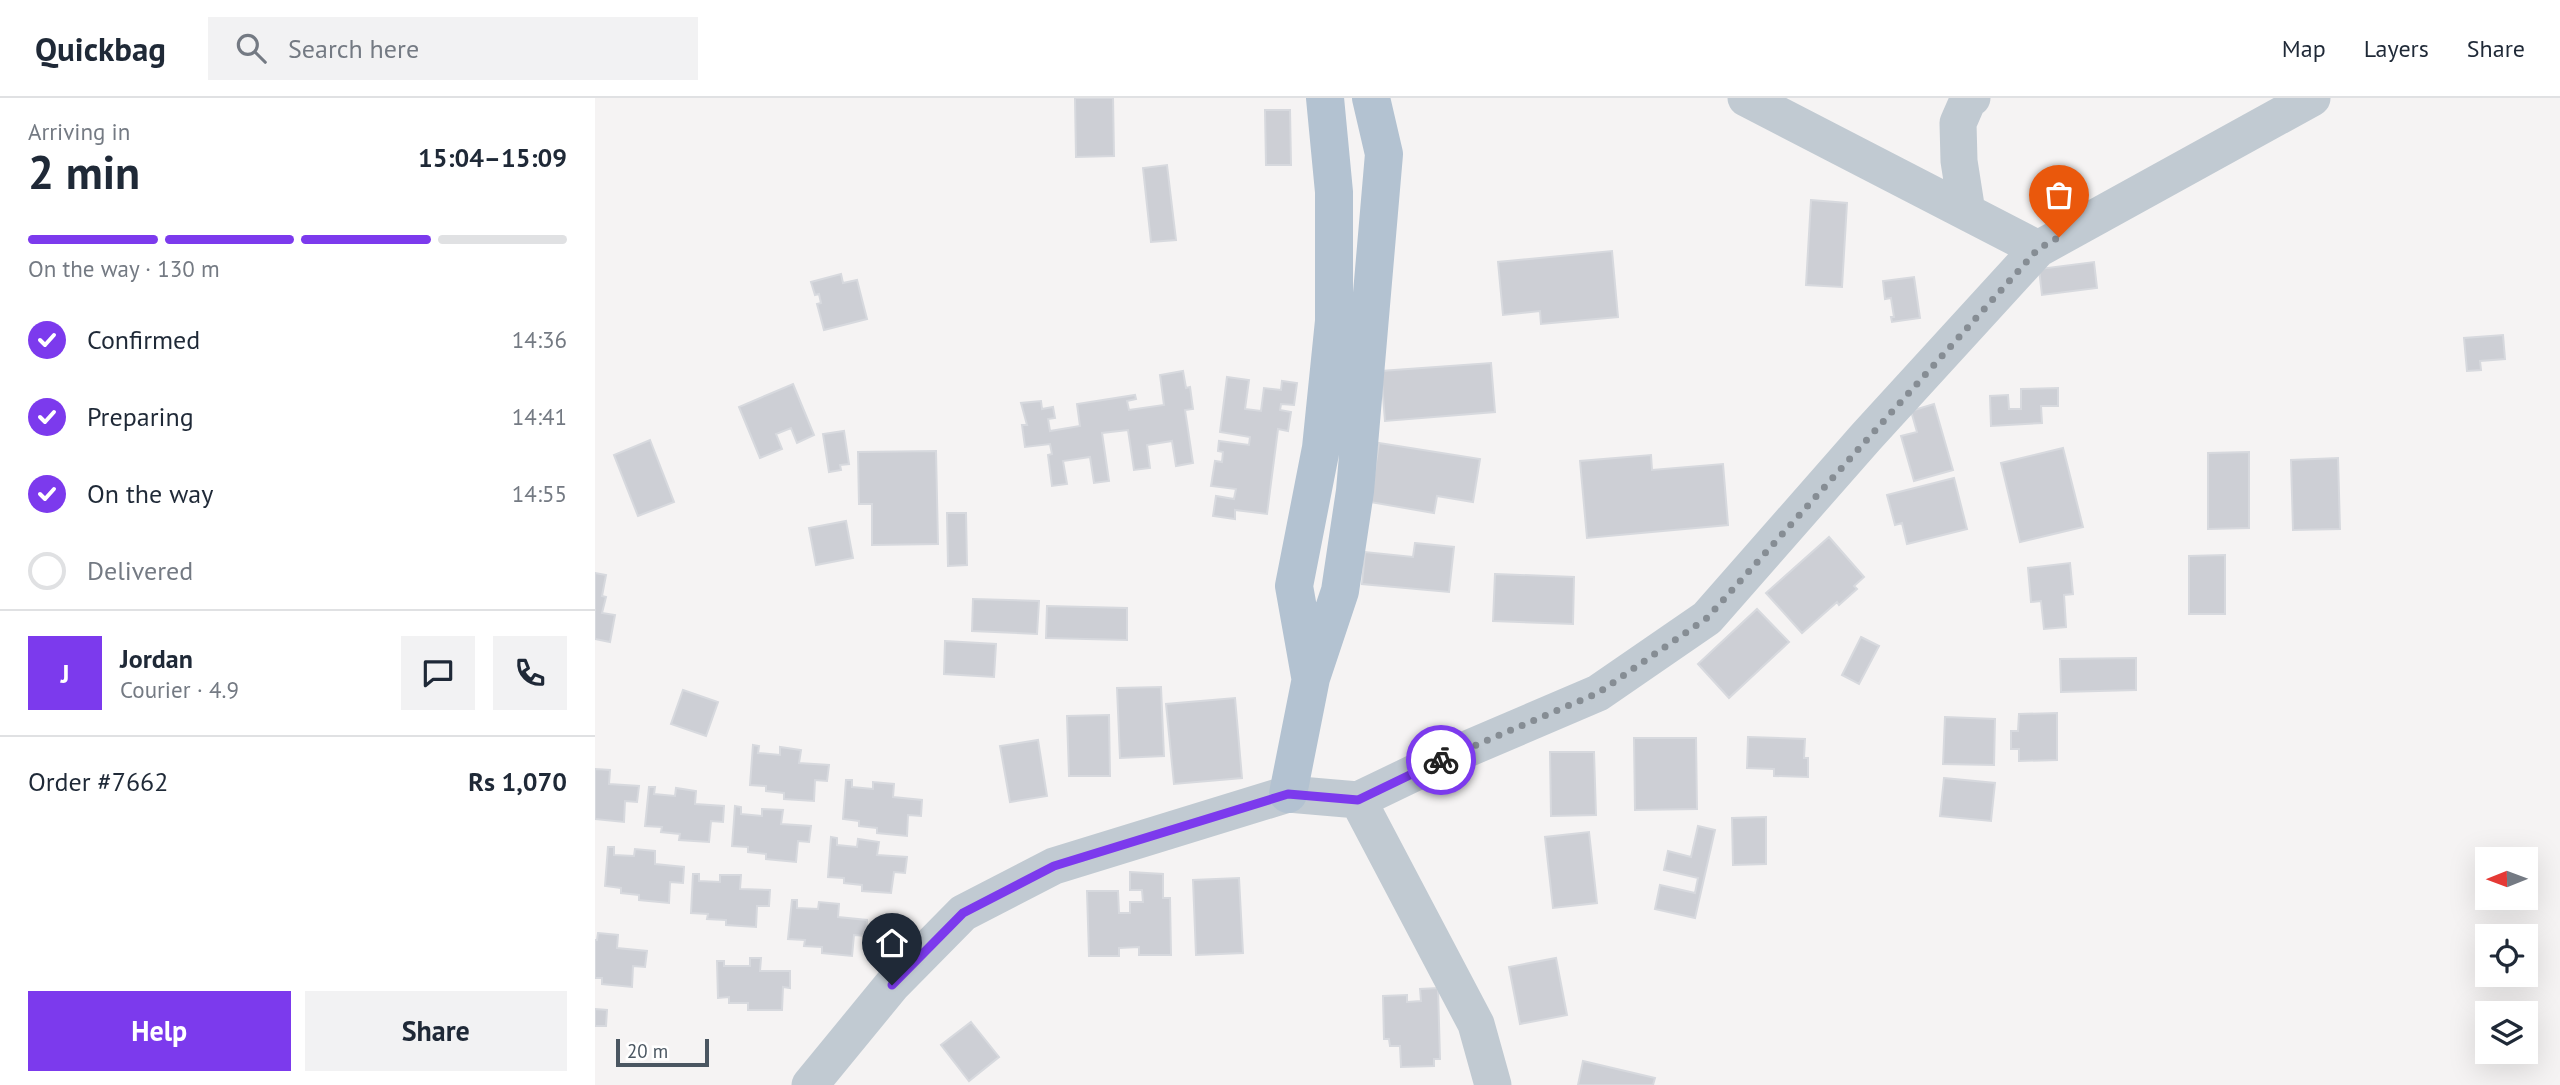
<!DOCTYPE html>
<meta charset="utf-8">
<style>
body{margin:0;font-family:"PT Sans",sans-serif;background:#f2f2f3;color:#1f2937;height:100vh;display:flex;flex-direction:column;font-size:26px;white-space:nowrap}
*{box-sizing:border-box;margin:0}
p{font-size:23px;color:#747a83}
.icon{flex:none;width:38px;height:38px;fill:none;stroke:currentColor;stroke-width:2;stroke-linecap:round;stroke-linejoin:round}
.map{position:relative;flex:1;overflow:hidden}
.details{display:flex;flex-direction:column;background:#fff;width:595px}
.details>*{flex:none}
.needle{width:46px;rotate:269deg}
.controls{position:absolute;left:1880px;top:749px;display:grid;gap:14px}
.controls a{display:grid;place-items:center;width:63px;height:63px;border-radius:0px;background:#fff;box-shadow:0 7px 28px #0002;font-size:35px}
.scale{position:absolute;left:21px;bottom:18px;width:93px;box-sizing:border-box;padding-left:7px;border:4px solid #4a5661;border-top:0;font-size:19px;line-height:24px;white-space:nowrap;color:#4a5661;-webkit-text-stroke:5px #fff;paint-order:stroke}
.pin{position:absolute;display:grid;place-items:center;width:60px;height:60px;color:#fff;margin:-72px -30px;border-radius:50% 50% 50% 0;rotate:-45deg;box-shadow:0 0 7px #0007}
.pin .icon{rotate:45deg}
.courier{position:absolute;display:grid;place-items:center;width:70px;height:70px;margin:-35px;border:5px solid #7c3aed;border-radius:50%;background:#fff;color:#222;box-shadow:0 2px 9px #0007}
.overview em{font-style:normal;font-weight:800}
.overview div{display:flex;flex-direction:column-reverse}
.overview{display:flex;align-items:center;justify-content:space-between;height:119px;padding:0 28px}
h1{font-size:46px;font-weight:800;line-height:52px}
.bar{display:grid;grid-template-columns:repeat(4,1fr);gap:10px 7px;align-content:center;height:84px;padding:0 28px}
.bar i{height:9px;border-radius:5px;background:#e0e1e3}
.bar .on{background:#7c3aed}
.bar p{grid-column:span 4}
.line{display:flex;align-items:center;gap:18px;padding:0 28px;border-top:2px solid #e0e1e3}
.line div{flex:1}
.round{display:grid;place-items:center;flex:none;width:74px;height:74px;border-radius:0px;background:#f2f2f3}
ol{padding:0 28px;list-style:none}
li{display:flex;align-items:center;gap:21px;height:77px}
li p{margin-inline-start:auto}
li .icon{padding:7px;border-radius:50%;background:#7c3aed;color:#fff;stroke-width:4}
li:last-child{color:#747a83}
li i{width:38px;height:38px;border:4px solid #e0e1e3;border-radius:50%}
.cta{display:flex;gap:14px;margin-top:auto;padding:14px 28px}
.cta a{flex:1;height:80px;border-radius:0px;background:#7c3aed;color:#fff;font-size:28px;font-weight:800;line-height:80px;text-align:center}
.cta a+a{background:#f2f2f3;color:#1f2937}
header{display:flex;align-items:center;gap:42px;box-sizing:border-box;height:98px;padding:0 35px;background:#fff;border-bottom:2px solid #e0e1e3}
header strong{font-size:33px}
nav{display:flex;gap:38px;margin-inline-start:auto;font-size:24px}
.search{width:490px;height:63px;background:#f2f2f3;display:flex;align-items:center;gap:18px;box-sizing:border-box;padding:0 24px;border-radius:0px;color:#747a83;font-size:26px}
main{display:flex;flex:1;min-height:0}
.map>svg:first-child{display:block}
</style>
<header>
<strong>Quickbag</strong>
<div class="search"><svg class="icon" aria-label="search" viewBox="0 0 24 24"><circle cx="10" cy="10" r="6"/><path d="M15 15l6 6"/></svg>Search here</div>
<nav><a>Map</a><a>Layers</a><a>Share</a></nav>
</header>
<main>
<section class="details">
<div class="overview"><div><h1>2 min</h1><p>Arriving in</p></div><em>15:04–15:09</em></div>
<div class="bar"><i class="on"></i><i class="on"></i><i class="on"></i><i></i><p>On the way · 130 m</p></div>
<ol>
<li><svg class="icon" aria-label="check" viewBox="0 0 24 24"><path d="M5 12l5 5 9-10"/></svg>Confirmed<p>14:36</p></li>
<li><svg class="icon" aria-label="check" viewBox="0 0 24 24"><path d="M5 12l5 5 9-10"/></svg>Preparing<p>14:41</p></li>
<li><svg class="icon" aria-label="check" viewBox="0 0 24 24"><path d="M5 12l5 5 9-10"/></svg>On the way<p>14:55</p></li>
<li><i></i>Delivered</li>
</ol>
<div class="line" style="height:126px"><b class="round" style="background:#7c3aed;color:#fff">J</b><div><b>Jordan</b><p>Courier · 4.9</p></div><a class="round"><svg class="icon" aria-label="chat" viewBox="0 0 24 24"><path d="M4 5h16v11H9l-5 4z"/></svg></a><a class="round"><svg class="icon" aria-label="phone" viewBox="0 0 24 24"><path d="M5 4h4l2 5-3 2q2 4 5 5l2-3 5 2v4C11 20 4 13 5 4z"/></svg></a></div>
<div class="line" style="height:91px"><div>Order #7662</div><b>Rs 1,070</b></div>
<div class="cta"><a>Help</a><a>Share</a></div>
</section>
<div class="map">
<svg width="1965" height="987" viewBox="0 0 1965 987">
<rect width="100%" height="100%" fill="#f5f3f3"/>
<!-- building -->
<path fill="#cdcfd5" stroke="#d7d9de" stroke-width="2" d="M480,0H518L519,58L481,59Z
M670,12H695L696,67H671Z
M572,67L581,142L556,144L548,70Z
M1216,102L1252,105L1247,189L1211,187Z
M1017,153L1023,219L946,226L945,213L908,217L903,164Z
M1499,164L1502,190L1447,197L1444,171Z
M246,176L248,185L262,182L272,221L229,232L222,206L226,205L224,196L220,197L216,184Z
M1319,179L1325,220L1297,224L1296,219H1299L1296,200L1290,201L1288,183Z
M1908,237L1910,261L1885,263L1886,272L1872,273L1869,240Z
M896,265L900,314L790,323L786,273Z
M588,273L591,290L595,289L598,311L590,312L598,365L581,368L577,343L552,347L555,370L539,372L533,332L507,335L514,383L499,385L495,359L468,363L472,386L457,388L453,357L457,356L455,346L430,349L427,327H432L426,305L446,303L447,311L458,309L460,320L453,321L455,333L485,328L482,306L540,297L541,301L532,303L534,312L569,307L565,277Z
M632,279L654,282L650,311L666,313L669,290L686,292L687,283L702,285L699,307L686,306L685,312L696,314L693,333L683,331L672,416L640,412V421L618,418L621,398L639,401L641,391L616,388L620,363L627,364L628,354L623,353L624,343L654,347L655,339L625,334Z
M198,286L219,337L202,345L196,330L181,336L187,351L165,360L144,309Z
M1463,290V308H1446L1447,325L1396,328L1395,298L1413,297L1414,311H1426V291Z
M1339,306L1358,372L1319,383L1306,338L1322,334L1316,313Z
M249,333L254,366L245,367L246,372L234,374L228,336Z
M55,342L79,404L43,418L19,357Z
M784,345L885,361L878,404L842,398L839,415L775,404Z
M1468,350L1488,429L1425,444L1406,365Z
M341,353L343,446L277,447V406H264L263,354Z
M1654,354V430L1613,431V355Z
M1056,357L1057,372L1128,366L1133,427L992,440L985,363Z
M1743,360L1745,431L1698,432L1696,362Z
M1359,380L1372,431L1312,446L1307,425L1300,427L1292,397Z
M352,415H371L372,467L353,468Z
M251,423L258,460L221,467L214,430Z
M1234,439L1269,479L1259,488L1262,491L1244,507L1242,504L1207,535L1171,495Z
M820,445L859,449L854,494L767,486L770,454L818,459Z
M1630,457V516H1594V458Z
M1475,465L1478,496L1469,497L1471,529L1449,531L1446,503L1436,504L1433,470Z
M0,475L11,477L7,498L11,499L7,515L20,517L15,544L0,541Z
M900,476L979,479L978,526L898,523Z
M378,501L444,503L442,536L377,533Z
M452,508L532,510V542L451,540Z
M1162,511L1194,544L1134,600L1103,566Z
M1266,539L1284,548L1264,586L1247,577Z
M350,543L401,546L399,579L349,576Z
M1541,560V592L1466,594L1465,561Z
M566,589L569,658L525,660L522,590Z
M88,592L123,604L111,638L76,626Z
M640,600L647,680L579,686L571,606Z
M1462,615V662L1424,663V651H1416V633H1423L1424,616Z
M514,617L515,678H474L472,618Z
M1350,619L1400,621L1399,667L1348,666Z
M1153,639L1210,641L1209,660H1213V679L1179,678V671L1152,670Z
M1039,640H1101L1102,711L1040,712Z
M443,642L452,698L415,704L405,648Z
M158,647L164,648L163,655L185,657V649L206,652L204,665L234,667L232,683L220,682L219,703L189,701V695L171,693V688L155,687Z
M955,654H999L1001,717L956,718Z
M0,671L15,672L14,686L44,688L42,704L30,703L29,724L0,721Z
M1349,680L1400,685L1396,723L1345,718Z
M251,682H257V689L278,691V684L299,686L298,699L327,702L326,718L313,717L312,738L282,735V730L264,728V723L248,721Z
M54,689H60L59,696L80,698L81,690L101,693L100,706L129,708L128,724L116,723L114,744L84,742L85,736L66,734L67,729L50,728Z
M140,708L146,709V716L167,718V711L188,712L186,726L216,728L214,744L203,743L201,764L171,761V756L153,754V749L137,748Z
M1171,719V766L1138,767L1137,720Z
M1103,728L1120,732L1100,820L1060,811L1065,787L1100,795L1103,780L1069,772L1073,753L1096,759Z
M994,734L1002,805L958,810L950,739Z
M236,739L242,740V747L262,749L263,741L284,744L282,757L312,759L310,775L299,774L296,795L267,793V787L249,785V780L233,779Z
M13,749H19V757L39,758L40,751L60,753V766L89,769L88,785L75,784L74,805L44,802V797L26,795V790L10,788Z
M535,774L568,776V800H575L576,857H544V849L524,850V858H494L492,793H523L524,815H535V804H548L547,792H535Z
M98,776H104V783L125,784V777H146L145,791L175,792L174,808H162L161,829L131,827V822L112,821L113,816L96,815Z
M644,780L648,855L601,857L598,782Z
M197,802H202V810L223,811L224,804L244,806L243,819L272,822L271,838L259,837L257,858L227,855V849L209,848L210,842L193,841Z
M3,835L23,837L22,850L52,853L50,869L38,868L37,889L7,886V880H0V842H2Z
M155,860H166L165,873H195V890L188,889L187,912H153V905H134V899L123,900L122,863H129V868H155Z
M961,860L972,917L925,926L914,869Z
M843,890L845,961H839V968L806,969L805,948H795L794,941H789L788,898L812,897V904L826,903L825,891Z
M0,911L12,912L11,928H0Z
M376,924L404,959L374,983L346,947Z
M988,963L1060,980L1058,987H983Z"/>
<g fill="none" stroke-linecap="round" stroke-linejoin="round">
<!-- minor -->
<path stroke="#c1cad2" stroke-width="37" d="M1151,0L1443,151
M1372,114L1364,63L1363,25L1373,2L1377,0
M763,702L881,926L898,987
M215,987L297,887L368,815L459,768L693,696L763,702L844,663L1003,595L1112,520L1271,339L1443,151L1717,0"/>
<!-- primary -->
<path stroke="#b3c2d1" stroke-width="38" d="M715,578L699,488L726,350L739,223V94L730,0
M693,696L716,580L745,493L760,393L789,56L776,0"/>
</g>
<g fill="none" stroke-linecap="round" stroke-linejoin="round">
<!-- done -->
<path stroke="#868d94" stroke-width="7" stroke-dasharray="0 12.6" d="M846,662L1003,595L1112,520L1443,151L1464,139"/>
<!-- route -->
<path stroke="#7c3aed" stroke-width="9" d="M297,887L368,815L459,768L693,696L763,702L846,662"/>
</g>
</svg>
<div class="controls">
<a><svg class="needle" viewBox="-14 -14 28 28"><path d="M0-13l5 13h-10z" fill="#e53935"/><path d="M0 13l5-13h-10z" fill="#747a83"/></svg></a>
<a><svg class="icon" aria-label="locate" viewBox="0 0 24 24"><circle cx="12" cy="12" r="6"/><path d="M12 2v4M12 18v4M2 12h4M18 12h4"/></svg></a>
<a><svg class="icon" aria-label="layers" viewBox="0 0 24 24"><path d="M12 4l9 5-9 5-9-5zM3 14l9 5 9-5"/></svg></a>
</div>
<div class="scale">20 m</div>
<div class="pin" style="left:1464px;top:139px;background:#ea580c"><svg class="icon" aria-label="bag" viewBox="0 0 24 24"><path d="M5 8h14l-1 12H6zM9 8a3 3 0 0 1 6 0"/></svg></div>
<div class="pin" style="left:297px;top:887px;background:#1f2937"><svg class="icon" aria-label="home" viewBox="0 0 24 24"><path d="M3 11l9-7 9 7M6 9v11h12V9"/></svg></div>
<div class="courier" style="left:846px;top:662px"><svg class="icon" aria-label="bike" viewBox="0 0 24 24"><circle cx="6" cy="16" r="4"/><circle cx="18" cy="16" r="4"/><path d="M6 16l4-8h5l3 8M10 8l3 8H6M13 5h3"/></svg></div>
</div>
</main>
